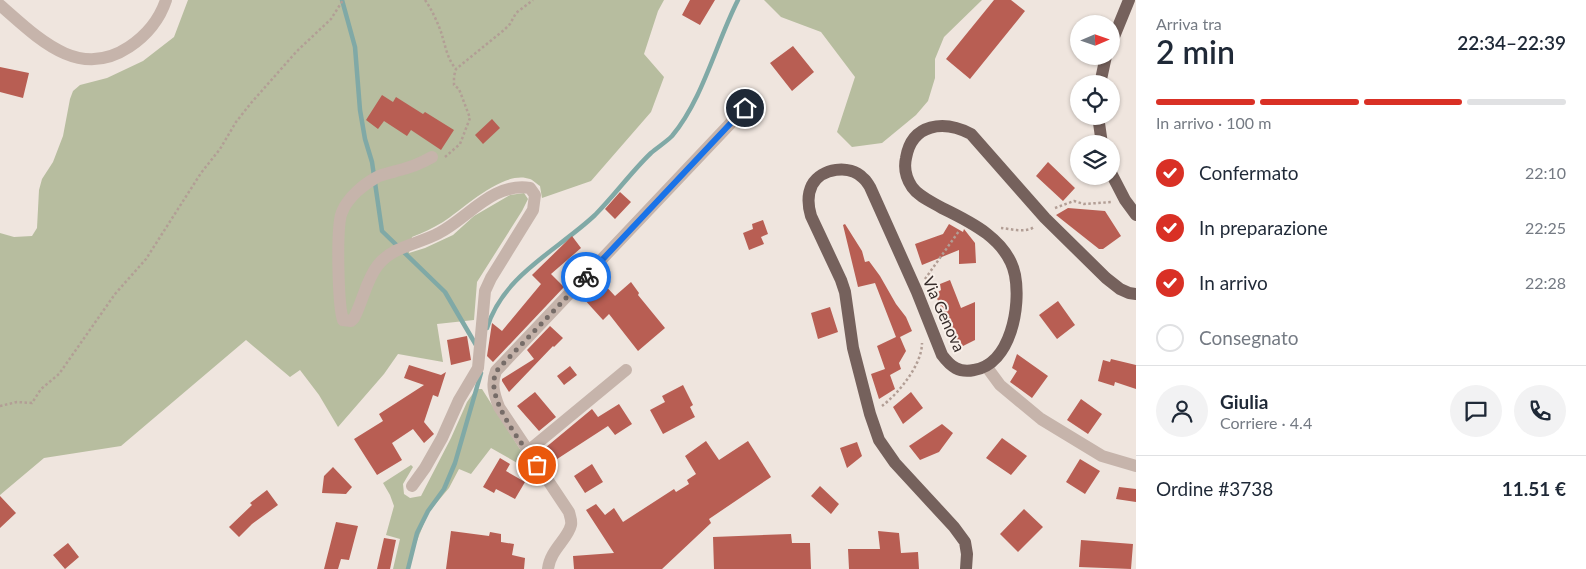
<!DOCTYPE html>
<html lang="it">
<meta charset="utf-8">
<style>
body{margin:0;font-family:Lato,sans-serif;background:#f2f2f3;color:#1f2937;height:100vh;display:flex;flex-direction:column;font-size:19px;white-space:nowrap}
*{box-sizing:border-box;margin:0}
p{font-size:16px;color:#747a83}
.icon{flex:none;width:28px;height:28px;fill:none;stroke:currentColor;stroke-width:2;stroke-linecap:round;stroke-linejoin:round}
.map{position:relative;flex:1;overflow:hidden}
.drawer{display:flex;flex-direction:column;background:#fff;width:450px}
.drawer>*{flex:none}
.needle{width:32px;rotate:88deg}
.tools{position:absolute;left:1070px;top:15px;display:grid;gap:10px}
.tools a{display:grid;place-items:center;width:50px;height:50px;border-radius:50%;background:#fff;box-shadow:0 1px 4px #0004;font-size:25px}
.pin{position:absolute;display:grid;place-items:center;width:42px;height:42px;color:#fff;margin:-21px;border:2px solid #fff;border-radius:50%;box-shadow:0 1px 5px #0007}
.courier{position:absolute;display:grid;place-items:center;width:50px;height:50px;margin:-25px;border:4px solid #1a73e8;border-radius:50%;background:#fff;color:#222;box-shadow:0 1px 6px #0007}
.headline em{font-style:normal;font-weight:600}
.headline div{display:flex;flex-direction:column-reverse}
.headline{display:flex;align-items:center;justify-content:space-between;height:85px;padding:0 20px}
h1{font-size:32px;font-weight:600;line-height:38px}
.bar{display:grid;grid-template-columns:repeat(4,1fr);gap:8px 5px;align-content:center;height:60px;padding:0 20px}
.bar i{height:6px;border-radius:4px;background:#e0e1e3}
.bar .current{background:#d93025}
.bar p{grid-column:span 4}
.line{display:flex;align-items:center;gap:12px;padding:0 20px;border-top:1px solid #e0e1e3}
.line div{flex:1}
.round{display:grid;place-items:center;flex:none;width:52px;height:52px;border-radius:26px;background:#f2f2f3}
ol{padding:0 20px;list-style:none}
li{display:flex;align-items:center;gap:15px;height:55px}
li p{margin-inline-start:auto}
li .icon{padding:5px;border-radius:50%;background:#d93025;color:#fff;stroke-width:4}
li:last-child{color:#747a83}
li i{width:28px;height:28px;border:2px solid #e0e1e3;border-radius:50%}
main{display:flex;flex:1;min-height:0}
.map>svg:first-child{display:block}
</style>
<main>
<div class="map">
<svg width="1136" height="569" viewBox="0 0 1136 569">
<rect width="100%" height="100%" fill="#efe5de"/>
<!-- green -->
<path fill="#b7bd9f" d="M188,0H664L658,11L644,54L664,77L651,112L591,181L542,198L540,186C537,184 533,180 530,179C504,169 463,209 443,222C433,228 423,233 412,237L409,253L425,248L453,235L474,216L510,195L524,193L528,199L522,211L477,282L474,320L437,324L443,362L398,354L384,374L338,427L319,395L300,370L290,377L246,340L121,446L44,458L0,495V233L14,237L32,236L37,228L39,190L42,179L53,162L63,136L70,99L73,91L80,85L107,78L143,61L174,37Z
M764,0H982L944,37L935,59V78L928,101L916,115L882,143L852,147L837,132L855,77L821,32L781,17Z
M476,389H482L535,473L491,448L471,474L459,469L449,488L428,513L411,556L409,569H393L400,539L386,535L394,506L390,495L383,483L411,465L413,467L403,484L404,494L410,498L421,496L451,438L467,402Z"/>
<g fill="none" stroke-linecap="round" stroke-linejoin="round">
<!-- stream -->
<path stroke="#80a9a6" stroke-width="4.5" d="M342,0L355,47L360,110L365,139L372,162L382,231L445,292L476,345
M487,328C503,275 558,250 595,215C615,195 631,172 651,153C658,147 666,142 672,136C703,99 716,43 738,0
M408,569L417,533L428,511L444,489L455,463L481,373"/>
</g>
<!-- building -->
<path fill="#b85e53" d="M690,0H715L700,25L682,15Z
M994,0H1011L1025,11L970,79L946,59Z
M793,46L814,72L792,91L770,63Z
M0,67L29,73L23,98L0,92Z
M382,95L393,102L396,97L423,114L425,112L454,130L441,150L411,130L407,136L384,121L378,129L366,120Z
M492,119L500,128L483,144L475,135Z
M1048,162L1075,188L1063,201L1036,176Z
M620,192L631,202L615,219L605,209Z
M1068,208L1105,211L1121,236L1103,249H1099L1056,215Z
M763,220L768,234L761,237L764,244L749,250L743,233L753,229L752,224Z
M845,224L862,251L865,262L869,261L880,276L896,304L906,317L912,331L900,337L906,351L899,363L901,369L890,375L895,389L879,399L871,374L885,369L877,346L896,337L875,283L858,287L843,225Z
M949,224L963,232L964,229L975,243L976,263L959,264V250L922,265L915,244L943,234Z
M572,236L581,248L551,274L564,287L493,362L487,356L492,323L502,331L541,284L532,275Z
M950,280L961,308L975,302V340L959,348L935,294L941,290L940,284Z
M601,281L615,296L631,282L639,293L638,295L665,328L638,351L609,314L603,320L583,298Z
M1058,301L1075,325L1057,339L1039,315Z
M830,307L838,332L818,339L811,313Z
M550,326L563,338L554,347L553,346L509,392L502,381V379L534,359L527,350Z
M467,336L471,360L451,365L447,340Z
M1017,354L1048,376L1032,398L1010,382L1017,371L1012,368Z
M1111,359L1136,365V389L1115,382L1114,386L1098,381L1103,360L1110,362Z
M409,365L441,375L446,372L438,397L433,395L424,422L434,434L424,443L413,429L392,443L402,460L377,475L354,439L383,421L379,414L424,385L404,378Z
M570,366L577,375L564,385L557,376Z
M683,385L693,405L690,407L695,417L663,434L650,410L665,402L662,396Z
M535,392L556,417L539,431L517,406Z
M911,392L923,408L903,424L893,407Z
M1081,399L1102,414L1088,434L1067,420Z
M619,404L632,424L615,435L608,426L554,461L545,448L592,409L598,417Z
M942,424L953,433L939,452L920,460L909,446Z
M1002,438L1027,456L1011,475L986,458Z
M706,441L719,460L748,441L771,477L709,519L711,523L662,569H574L573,556L614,553L586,510L596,504L605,515L614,508L623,522L674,489L676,492L689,484L687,480L696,474L685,456Z
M857,442L862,456L847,468L840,448Z
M500,458L510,464L506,471L525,482L515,499L496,489L494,493L483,487Z
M1080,459L1100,471L1085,494L1066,482Z
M592,464L603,482L585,493L574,476Z
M333,467L352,487L346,494L322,493L324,476Z
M820,486L839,504L831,514L811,496Z
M1119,487L1136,489V502L1116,499Z
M267,490L278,505L252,524L239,537L229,527L252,505L250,503Z
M0,496L16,513L0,528Z
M1024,509L1043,527L1018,552L1000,534Z
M336,522L358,526L349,560L341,559L338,569H324Z
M451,531L489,536L490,532L501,534V542L514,544L512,555L525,558L524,569H446Z
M878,531L899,533L901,553L918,552L919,569H849L848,549H880Z
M791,534L792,543H810L811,569H714L713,537Z
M384,538L396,540L390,569H377Z
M1081,540L1133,544L1131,569L1079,567Z
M68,543L79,557L65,569L53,555Z"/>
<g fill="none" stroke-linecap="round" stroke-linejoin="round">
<!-- path -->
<path stroke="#b29e95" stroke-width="2.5" stroke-dasharray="2.5 2.5" stroke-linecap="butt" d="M425,0C432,10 437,21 441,32C445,44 447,59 456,69
M445,157L460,144L470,118L459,89L454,85V76L456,69L504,30L510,24L516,13L533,0
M1055,208L1074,201L1084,204L1112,202
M1001,228C1011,229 1026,233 1034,227
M925,279L959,231
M0,406L17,402L32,403L41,389L59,374L115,294L146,259L201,173L220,149L236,122L251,103L297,51L331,19L343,0
M882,406C898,394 922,365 922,343"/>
<!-- minor -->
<path stroke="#c6b4ab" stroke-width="12" d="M0,5C37,37 78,81 129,47C147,35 159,21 166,0
M986,366L1000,385L1041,419L1102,456L1136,466
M528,451L626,370
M412,486L425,468L442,438L459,400L478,368L485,291L491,278L533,210L535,195L530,188C493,182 468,218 439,233C419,244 393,246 378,265C366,280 363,301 354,318L351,321L343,320C338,305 336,225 342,212C348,197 364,184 377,177C383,174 390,173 396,171C409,168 420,164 432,157
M548,569C550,550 568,539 571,525C572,521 570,516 569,512L499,407C494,394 491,384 496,371L745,108"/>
<!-- major -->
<path stroke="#75615c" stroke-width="12" d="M1111,44L1129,0
M1100,84L1106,56
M1098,116L1102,144
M1111,173L1125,200L1136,215
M966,569L967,554L965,542L954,527L895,463L879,440L870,414L853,348L845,292L841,280L811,216C808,206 807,195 812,185C821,168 850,164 863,178C866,180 868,184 870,187L917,292L942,355C951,367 959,373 974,370C1011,364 1021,306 1015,275C1008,240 971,222 942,208C932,202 919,197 912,187C906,178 904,167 906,158C912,123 944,120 971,134L1045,218L1106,278L1120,289L1129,293L1136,294"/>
</g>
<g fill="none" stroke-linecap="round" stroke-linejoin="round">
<!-- done -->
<path stroke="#766c68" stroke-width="5" stroke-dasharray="0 9" d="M537,465C522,443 479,392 499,368L586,277"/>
<!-- route -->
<path stroke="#1a73e8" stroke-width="6" d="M586,277L745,108"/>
</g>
<g text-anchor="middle" stroke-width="4" stroke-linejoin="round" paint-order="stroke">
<!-- street labels -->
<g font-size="16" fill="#352b29" stroke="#f8efe9">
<text transform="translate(944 314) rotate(66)" y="6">Via Genova</text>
</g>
</g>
</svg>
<div class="tools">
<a><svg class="needle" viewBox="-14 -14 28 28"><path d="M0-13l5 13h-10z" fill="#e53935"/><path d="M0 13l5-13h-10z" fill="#747a83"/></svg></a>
<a><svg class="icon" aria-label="locate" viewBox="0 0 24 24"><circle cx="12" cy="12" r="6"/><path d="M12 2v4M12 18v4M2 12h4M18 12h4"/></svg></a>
<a><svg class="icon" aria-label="layers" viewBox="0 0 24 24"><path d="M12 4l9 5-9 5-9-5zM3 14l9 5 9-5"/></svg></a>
</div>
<div class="pin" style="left:537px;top:465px;background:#ea580c"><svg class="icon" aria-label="bag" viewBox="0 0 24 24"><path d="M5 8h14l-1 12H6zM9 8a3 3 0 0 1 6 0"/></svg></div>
<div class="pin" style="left:745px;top:108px;background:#1f2937"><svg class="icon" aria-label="home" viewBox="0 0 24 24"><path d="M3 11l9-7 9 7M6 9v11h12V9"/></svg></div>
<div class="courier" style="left:586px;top:277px"><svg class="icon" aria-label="bike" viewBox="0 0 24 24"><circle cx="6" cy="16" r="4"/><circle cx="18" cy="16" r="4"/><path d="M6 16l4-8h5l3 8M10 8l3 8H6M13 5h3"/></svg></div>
</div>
<section class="drawer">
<div class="headline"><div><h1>2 min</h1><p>Arriva tra</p></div><em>22:34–22:39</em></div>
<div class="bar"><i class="current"></i><i class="current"></i><i class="current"></i><i></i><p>In arrivo · 100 m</p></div>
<ol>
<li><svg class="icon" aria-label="check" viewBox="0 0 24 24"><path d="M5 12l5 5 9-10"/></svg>Confermato<p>22:10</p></li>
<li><svg class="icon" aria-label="check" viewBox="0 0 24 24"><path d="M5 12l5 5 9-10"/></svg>In preparazione<p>22:25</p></li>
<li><svg class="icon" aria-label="check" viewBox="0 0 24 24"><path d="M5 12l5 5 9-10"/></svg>In arrivo<p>22:28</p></li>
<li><i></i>Consegnato</li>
</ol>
<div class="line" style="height:90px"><a class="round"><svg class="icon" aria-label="person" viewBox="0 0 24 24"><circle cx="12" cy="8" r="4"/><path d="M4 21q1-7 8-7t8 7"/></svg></a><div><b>Giulia</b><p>Corriere · 4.4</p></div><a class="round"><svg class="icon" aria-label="chat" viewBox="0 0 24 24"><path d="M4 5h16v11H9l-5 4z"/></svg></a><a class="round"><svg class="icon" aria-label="phone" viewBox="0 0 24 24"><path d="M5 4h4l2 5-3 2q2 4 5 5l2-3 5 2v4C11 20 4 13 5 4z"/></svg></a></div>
<div class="line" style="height:65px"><div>Ordine #3738</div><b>11.51 €</b></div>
</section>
</main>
